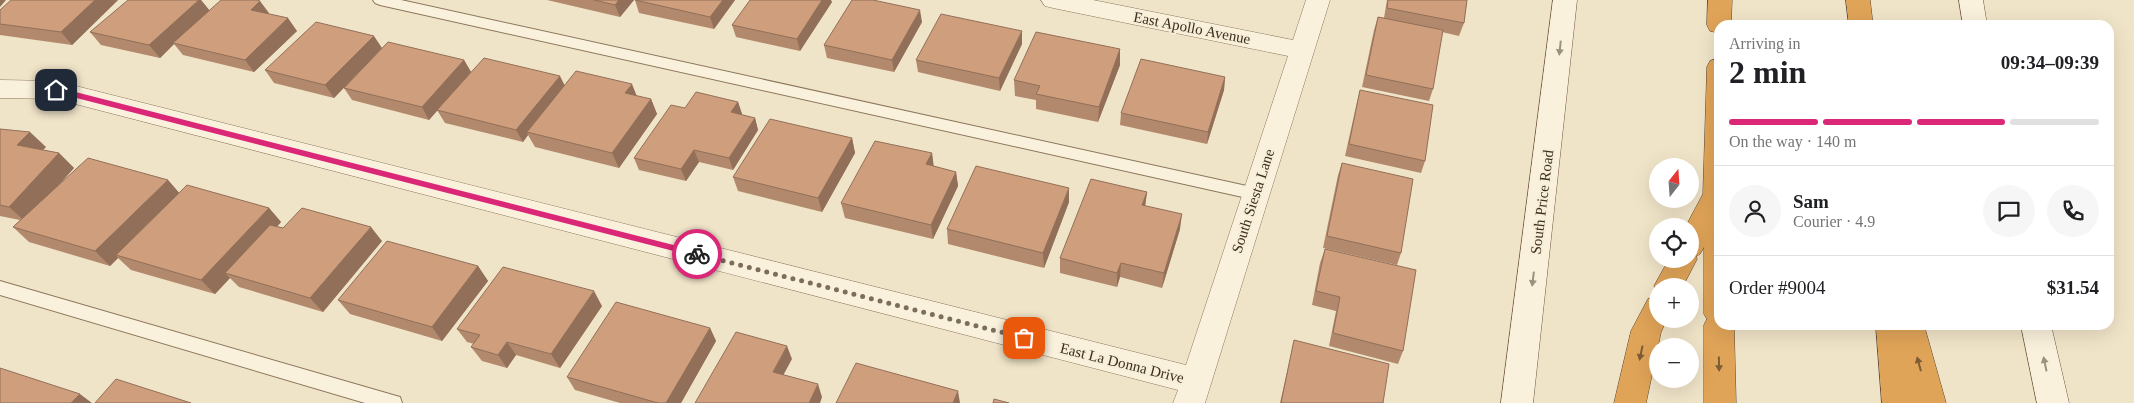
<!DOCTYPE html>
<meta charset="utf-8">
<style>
body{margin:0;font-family:"Times New Roman",serif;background:#f6f6f6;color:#202124;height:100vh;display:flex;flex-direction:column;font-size:19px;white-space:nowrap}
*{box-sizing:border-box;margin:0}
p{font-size:16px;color:#757577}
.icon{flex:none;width:28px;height:28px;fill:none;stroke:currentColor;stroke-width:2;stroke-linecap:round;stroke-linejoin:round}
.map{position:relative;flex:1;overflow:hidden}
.side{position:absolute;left:1714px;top:20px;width:400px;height:310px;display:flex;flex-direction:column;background:#fff;border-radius:15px;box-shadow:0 5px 20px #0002}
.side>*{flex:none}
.needle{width:32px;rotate:17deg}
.controls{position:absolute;left:1649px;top:158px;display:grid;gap:10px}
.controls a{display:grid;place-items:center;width:50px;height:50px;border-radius:50%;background:#fff;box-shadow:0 5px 20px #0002;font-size:25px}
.pin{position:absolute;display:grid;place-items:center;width:42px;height:42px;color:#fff;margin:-21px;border-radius:10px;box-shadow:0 2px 8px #0006}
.courier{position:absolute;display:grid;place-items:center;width:50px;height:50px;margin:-25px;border:4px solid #db2777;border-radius:50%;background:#fff;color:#222;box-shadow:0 1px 6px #0007}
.summary em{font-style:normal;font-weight:700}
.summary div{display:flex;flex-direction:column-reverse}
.summary{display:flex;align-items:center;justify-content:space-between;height:85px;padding:0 15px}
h1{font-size:32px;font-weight:700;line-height:38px}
.bar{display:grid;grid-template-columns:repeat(4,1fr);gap:8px 5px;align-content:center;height:60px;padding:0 15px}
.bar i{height:6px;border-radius:4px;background:#e0e0e0}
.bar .on{background:#db2777}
.bar p{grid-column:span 4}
.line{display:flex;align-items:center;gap:12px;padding:0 15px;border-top:1px solid #e0e0e0}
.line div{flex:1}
.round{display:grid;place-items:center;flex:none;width:52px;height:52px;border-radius:26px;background:#f6f6f6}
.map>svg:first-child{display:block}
</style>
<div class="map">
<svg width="2134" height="403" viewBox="0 0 2134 403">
<rect width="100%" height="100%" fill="#f0e4c8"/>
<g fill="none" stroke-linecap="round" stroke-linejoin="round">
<defs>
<path id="service" d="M373,0H401L1256,188L1262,190L1264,194L1262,198L1256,200L380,5L375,3Z
M0,281L393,395L400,397L402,403H365L0,295Z"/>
<path id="minor" d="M1041,0H1093L1293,40L1306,0H1330L1205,403H1173L1178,390L56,99L0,98V80L56,81L1186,365L1288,56L1053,8L1045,6Z"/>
<path id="secondary" d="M1553,0H1577L1533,403H1501Z
M1959,0H1983L1987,25H1963Z
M2021,325H2051L2069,403H2037Z"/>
<path id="motorway" d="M1708,0H1732L1731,25H1719V33L1710,31L1707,25Z
M1846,0H1870L1873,25H1849Z
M1719,58V325H1734L1736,403H1704V325L1707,319L1704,314V247L1700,254L1696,256L1697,259L1683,286H1658V292L1654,286L1669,259H1690V226H1686L1703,194L1707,67L1710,61Z
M1658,296V319H1667L1661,332L1646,403H1614L1631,331L1648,299Z
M1876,325H1924L1946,403H1914L1913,399L1914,403H1882Z"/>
</defs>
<!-- service casing -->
<use href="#service" stroke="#8d765c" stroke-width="2"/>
<!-- minor casing -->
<use href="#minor" stroke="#8d765c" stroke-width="1"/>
<!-- secondary casing -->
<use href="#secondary" stroke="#6f573f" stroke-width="1"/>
<!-- motorway casing -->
<use href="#motorway" stroke="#5b4430" stroke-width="1"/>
<!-- service -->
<use href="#service" fill="#faf1dc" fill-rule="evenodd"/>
<!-- minor -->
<use href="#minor" fill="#faf1dc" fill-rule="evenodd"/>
<!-- secondary -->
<use href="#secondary" fill="#faf1dc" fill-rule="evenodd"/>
<!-- motorway -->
<use href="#motorway" fill="#e0a458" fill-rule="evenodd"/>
</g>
<!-- wall -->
<path fill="#b2896c" d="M118,0L72,45L0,35V10Z
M201,0L209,10L269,13L268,14L297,31L254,72L183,55L174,44L160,58L101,45L90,32Z
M547,0H634L620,17Z
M635,0H735L714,29L639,13Z
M1387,0H1467L1464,23L1459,36L1442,32L1433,89L1429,101L1362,87L1374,30L1378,17L1384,18Z
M832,2L800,51L736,37L732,25Z
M922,22L894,72L827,58L824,45Z
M1022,31V44L1000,91L918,72L916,60Z
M382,48L334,98L274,83L265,70Z
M1120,49V65L1098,122L1036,109V100L1015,96L1014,80Z
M464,60L471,72L429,120L352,100L344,88Z
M1225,77L1224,90L1207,144L1120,125L1121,113Z
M564,85L651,99L657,114L619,168L535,147L528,135L523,142L445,123L437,110Z
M1360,90L1425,161L1421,173L1345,156L1357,102Z
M738,102L742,114V115L755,118L758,130L733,170L699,162L686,181L639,170L634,158L685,108Z
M0,129L46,147L43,150L59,153L74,168L59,185L168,180L179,193L269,208L281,222L277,227L283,228L382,241L323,312L239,287L230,278L215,294L131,270L118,258L110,266L29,242L13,227L20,220L0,216Z
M852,138L855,153L822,212L738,191L733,177Z
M932,153L933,166L956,172L958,186L933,239L845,218L841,203Z
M1342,163L1401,253L1397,265L1323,248L1338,175Z
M1147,192L1145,206L1180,229L1162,288L1120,277L1117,287L1060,273V258Z
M1069,202L1044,268L948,244L947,229Z
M1325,249L1403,351L1398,364L1329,346L1336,311L1312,305L1320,263Z
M478,266L488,281L442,341L350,314L338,300Z
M602,306L560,368L516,355L507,368L482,361L471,347L474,344L467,342L457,329Z
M710,328L716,341L681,403H620L575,390L567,377Z
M1294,340L1383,403H1280L1291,354Z"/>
<!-- shaded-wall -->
<path fill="#916f58" d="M0,0H6L0,7Z
M95,0H118L72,45L61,32Z
M199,0H201L210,11L173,43L174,44L160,58L149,45Z
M619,0H634L620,17L615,5Z
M723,0H735L714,29L710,17Z
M822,0H831L832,2L800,51L797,39Z
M260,1L269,13L259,22L251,10Z
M920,10L922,22L894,72L892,60Z
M288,18L297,31L254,72L245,60Z
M1022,31V44L1000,91L999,78Z
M374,36L382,48L334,98L325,85Z
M1120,49V65L1098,122L1099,107Z
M464,60L471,72L429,120L422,107Z
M560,76L566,88L527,132L528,135L523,142L516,130Z
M1225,77L1224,90L1207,144L1208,132Z
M632,84L638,99L625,93Z
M651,99L657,114L619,168L612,153Z
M738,102L742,114L735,124L731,112Z
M755,118L758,130L733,170L729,158Z
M30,132L46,147L32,160L17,145Z
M852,138L855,153L822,212L818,198Z
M694,150L699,162L686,181L681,169Z
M59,153L74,168L25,221L9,207Z
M932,153L934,168L926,164Z
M956,172L958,186L933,239L931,225Z
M168,180L181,195L116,255L118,258L110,266L95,251Z
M1069,188V202L1044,268L1043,253Z
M1147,192L1145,207L1142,205Z
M269,208L281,222L232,275L225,273L230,278L215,294L201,280Z
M1182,214L1180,229L1162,288L1164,273Z
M371,227L382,241L323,312L310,298Z
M1121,263L1120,277L1117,287V273Z
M478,266L488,281L442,341L432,327Z
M594,291L602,306L560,368L551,354Z
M710,328L716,341L681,403H666Z
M507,342L516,355L507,368L498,355Z
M787,346L792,359L778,385L773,372Z
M818,384L822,397L820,403H809Z
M958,391L960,403H953Z
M80,394L92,403H71Z"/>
<!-- building -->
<path fill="#cf9f7d" stroke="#916f58" d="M11,0H95L61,32L0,24V10Z
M128,0H199L149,45L90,32Z
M221,0H257L260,1L251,10L288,18L245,60L173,43Z
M594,0H619L615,5Z
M635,0H723L710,17Z
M750,0H822L797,39L732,25Z
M852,0H873L920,10L892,60L824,45Z
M1388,0H1467L1464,23L1387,8Z
M941,14L1022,31L999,78L916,60Z
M1378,17L1443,30L1433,89L1366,75Z
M316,22L374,36L325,85L265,70Z
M1036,32L1120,49L1099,107L1036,94L1040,86L1014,80Z
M388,42L464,60L422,107L344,88Z
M484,58L560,76L516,130L437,110Z
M1141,59L1225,77L1208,132L1121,113Z
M576,71L632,84L625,93L651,99L612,153L527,132Z
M1360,90L1433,105L1425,161L1349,144Z
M696,92L738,102L731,112L755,118L729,158L694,150L681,169L634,158L671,105L685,108Z
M770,119L852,138L818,198L733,177Z
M0,129L30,132L17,145L59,153L9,207L0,205Z
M875,141L932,153L926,164L956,172L931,225L841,203Z
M88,158L168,180L95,251L13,227Z
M1342,163L1413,179L1401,253L1327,236Z
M976,166L1069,188L1043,253L947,229Z
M1091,179L1147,192L1142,205L1182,214L1164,273L1121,263L1117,273L1060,258Z
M187,185L269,208L201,280L116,255Z
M302,208L371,227L310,298L225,273L270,225L283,228Z
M387,241L478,266L432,327L338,300Z
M1325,249L1416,270L1403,351L1333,333L1340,297L1316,291Z
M503,267L594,291L551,354L507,342L498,355L471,347L480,335L457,329Z
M616,302L710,328L666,403H658L567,377Z
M736,332L787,346L773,372L818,384L809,403H695Z
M1294,340L1389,364L1383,403H1281Z
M856,363L958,391L953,403H836Z
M0,368L80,394L71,403H0Z
M116,379L191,403H95Z
M994,399L1009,403H993Z"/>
<!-- one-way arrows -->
<defs><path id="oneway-solid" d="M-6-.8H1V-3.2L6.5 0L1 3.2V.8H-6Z" transform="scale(1.25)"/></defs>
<g fill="#9c907e">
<use href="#oneway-solid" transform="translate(1560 48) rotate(96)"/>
<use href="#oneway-solid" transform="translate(1533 279) rotate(97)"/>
<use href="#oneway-solid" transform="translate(2045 364) rotate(-102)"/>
</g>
<g fill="#7e5d36">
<use href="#oneway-solid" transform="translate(1641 353) rotate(102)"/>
<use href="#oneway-solid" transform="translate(1719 364) rotate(89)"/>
<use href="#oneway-solid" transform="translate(1919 364) rotate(-105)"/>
</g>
<!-- route -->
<path fill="#db2777" d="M56,87L697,251L701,254L697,257L53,92V88Z"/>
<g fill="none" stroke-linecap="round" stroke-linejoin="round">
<!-- done -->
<path stroke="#7c6e5b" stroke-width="5" stroke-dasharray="0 9" d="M697,254L1024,338"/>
</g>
<g text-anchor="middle" stroke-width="4" stroke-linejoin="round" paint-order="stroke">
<!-- street labels -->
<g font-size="15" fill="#3d2e20" stroke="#f7eed8">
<text transform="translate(1192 28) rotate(11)" y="5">East Apollo Avenue</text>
<text transform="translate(1253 201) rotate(-72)" y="5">South Siesta Lane</text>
<text transform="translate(1542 202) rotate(-83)" y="5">South Price Road</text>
<text transform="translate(1122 363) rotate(14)" y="5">East La Donna Drive</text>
</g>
</g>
</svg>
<div class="controls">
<a><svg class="needle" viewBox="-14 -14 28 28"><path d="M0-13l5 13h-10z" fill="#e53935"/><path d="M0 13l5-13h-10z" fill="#757577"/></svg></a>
<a><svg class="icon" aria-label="locate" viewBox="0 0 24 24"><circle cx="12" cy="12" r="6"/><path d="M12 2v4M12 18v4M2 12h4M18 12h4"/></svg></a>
<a>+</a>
<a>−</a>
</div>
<div class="pin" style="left:1024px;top:338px;background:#ea580c"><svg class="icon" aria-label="bag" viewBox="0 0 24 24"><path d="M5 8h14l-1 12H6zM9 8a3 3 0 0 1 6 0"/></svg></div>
<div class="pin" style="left:56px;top:90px;background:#1f2937"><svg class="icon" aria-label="home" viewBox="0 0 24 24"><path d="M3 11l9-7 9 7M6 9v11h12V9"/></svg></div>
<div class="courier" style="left:697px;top:254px"><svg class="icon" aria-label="bike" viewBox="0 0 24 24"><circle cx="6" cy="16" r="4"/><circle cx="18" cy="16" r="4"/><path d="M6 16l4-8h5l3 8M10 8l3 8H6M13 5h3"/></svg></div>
<section class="side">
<div class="summary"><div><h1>2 min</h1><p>Arriving in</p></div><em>09:34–09:39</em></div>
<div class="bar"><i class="on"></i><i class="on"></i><i class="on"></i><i></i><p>On the way · 140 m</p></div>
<div class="line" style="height:90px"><a class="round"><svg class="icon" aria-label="person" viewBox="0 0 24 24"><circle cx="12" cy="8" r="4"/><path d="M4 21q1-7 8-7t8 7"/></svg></a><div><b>Sam</b><p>Courier · 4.9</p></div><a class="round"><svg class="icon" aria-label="chat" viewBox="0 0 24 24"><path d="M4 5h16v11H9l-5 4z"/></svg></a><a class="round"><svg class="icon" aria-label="phone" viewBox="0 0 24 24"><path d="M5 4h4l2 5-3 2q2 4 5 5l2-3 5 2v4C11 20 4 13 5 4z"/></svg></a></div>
<div class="line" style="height:65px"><div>Order #9004</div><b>$31.54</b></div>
</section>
</div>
